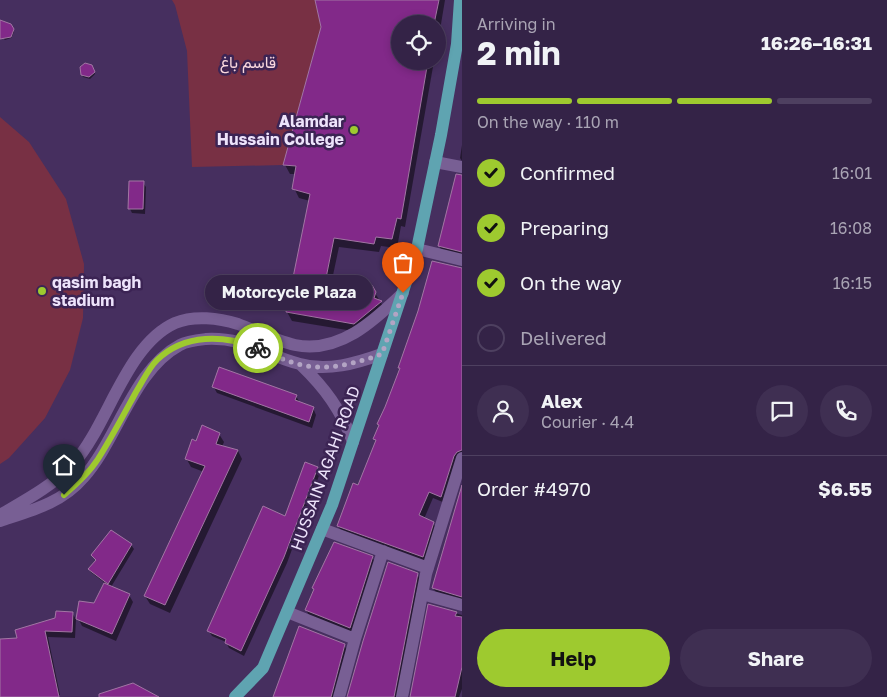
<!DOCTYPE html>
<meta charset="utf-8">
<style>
body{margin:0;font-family:"Golos Text",Vazirmatn,sans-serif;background:#3f2f52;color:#f1f3f6;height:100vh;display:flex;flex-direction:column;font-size:19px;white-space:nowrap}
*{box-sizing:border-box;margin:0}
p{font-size:16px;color:#a9a4b4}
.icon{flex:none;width:28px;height:28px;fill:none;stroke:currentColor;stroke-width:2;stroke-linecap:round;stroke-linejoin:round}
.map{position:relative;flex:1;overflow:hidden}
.side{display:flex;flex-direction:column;background:#342347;width:425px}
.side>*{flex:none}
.tools{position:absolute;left:391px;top:15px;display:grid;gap:10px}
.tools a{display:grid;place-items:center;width:55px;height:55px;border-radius:50%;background:#342347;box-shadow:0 2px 8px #0003,0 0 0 1px #4e4060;font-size:25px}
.pin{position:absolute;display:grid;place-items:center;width:42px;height:42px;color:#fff;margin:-51px -21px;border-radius:50% 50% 50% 0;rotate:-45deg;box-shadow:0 0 5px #0007}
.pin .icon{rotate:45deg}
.courier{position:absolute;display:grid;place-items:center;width:50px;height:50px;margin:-25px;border:4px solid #9eca2f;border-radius:50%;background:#fff;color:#222;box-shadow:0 1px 6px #0007}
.bubble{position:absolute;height:35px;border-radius:18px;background:#342347;box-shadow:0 2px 8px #0003,0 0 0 1px #4e4060;font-size:16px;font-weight:700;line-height:35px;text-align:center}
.overview em{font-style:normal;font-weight:700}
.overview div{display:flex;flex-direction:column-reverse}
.overview{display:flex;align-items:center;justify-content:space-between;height:85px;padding:0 15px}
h1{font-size:32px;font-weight:700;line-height:38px}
.bar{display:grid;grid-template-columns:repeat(4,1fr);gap:8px 5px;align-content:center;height:60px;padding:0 15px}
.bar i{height:6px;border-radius:4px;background:#4e4060}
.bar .current{background:#9eca2f}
.bar p{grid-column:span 4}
.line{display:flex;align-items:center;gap:12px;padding:0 15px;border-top:1px solid #4e4060}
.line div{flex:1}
.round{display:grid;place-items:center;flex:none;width:52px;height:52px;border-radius:26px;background:#3f2f52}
ol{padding:0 15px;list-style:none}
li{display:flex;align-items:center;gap:15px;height:55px}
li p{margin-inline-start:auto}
li .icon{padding:5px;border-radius:50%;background:#9eca2f;color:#111;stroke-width:4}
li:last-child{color:#a9a4b4}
li i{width:28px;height:28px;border:2px solid #4e4060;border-radius:50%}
.button{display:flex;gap:10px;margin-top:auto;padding:10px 15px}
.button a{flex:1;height:58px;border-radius:30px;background:#9eca2f;color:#111;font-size:20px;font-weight:700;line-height:58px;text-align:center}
.button a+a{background:#3f2f52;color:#f1f3f6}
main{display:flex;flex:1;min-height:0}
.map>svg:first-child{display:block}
</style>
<main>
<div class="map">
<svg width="462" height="697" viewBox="0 0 462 697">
<rect width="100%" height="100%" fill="#462f5f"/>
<!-- green -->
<path fill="#783044" d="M172,0H315L321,27L283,165L192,167L187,51L175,5Z
M0,117L29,142L66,199L84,264L83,318L70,370L45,418L9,458L0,464Z"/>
<!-- shadow -->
<path fill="#0007" d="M316,0H445L438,42V24H400V61H434L405,227L401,226L397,248L381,246L379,252L339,247L332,280L375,293L386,311L359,332L292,321L287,312L310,201L299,198L294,188L296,174H290L285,165L322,27Z
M11,25L14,32L11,38L5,40L0,35V26Z
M93,68L95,74L90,79L83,77L82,75Z
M462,145V161L460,158Z
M462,176V257L443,252L439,246Z
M143,183L146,187L145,214L132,213L130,209Z
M462,269V458L445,503L433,498L424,519L433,523L437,529L426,563L342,532L338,526L359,486L377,442L375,439L401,370L400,368Z
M213,386L296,396L300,403L313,408L316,415L312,428L217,393Z
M219,434L224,442L222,447L238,451L242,459L170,613L150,604L145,596L204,472L191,467L186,458L196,442Z
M317,468L320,473L287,563L244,656L229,648L226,642L212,636L209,631Z
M462,524V601L437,594L433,588Z
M111,532L131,545L134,549L111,587L129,595L133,602L116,641L82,626L78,618L95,604L105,583L92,573L89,570L97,561L93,555Z
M372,557L376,564L353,634L310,617L306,610Z
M417,574L420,579L397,697H348Z
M429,606L462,615V689L459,697H412Z
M72,613L76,619L75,638L48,637L60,695L50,697H0V647Z
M344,645L347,650L335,697H274Z"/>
<!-- building -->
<path fill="#822989" stroke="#a276a4" d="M315,0H439L434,24H400V61H428L401,219L397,218L392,239L376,237L374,244L334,238L326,278L354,283L355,281L372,285L376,292L374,298L382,301L354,324L286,312L310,194L292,189L296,166L283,165L321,27Z
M0,20L11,24L14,29L11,37L0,39Z
M85,63L92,65L95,72L89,77L81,75L80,67Z
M456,174L462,175V252L438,246Z
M129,181H144L143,209H128Z
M432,261L462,268V450L457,452L454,456L441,497L429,492L419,515L434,522L423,557L337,526L353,483L358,485L376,440L373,439L379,425L377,424L385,407L400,368H398L418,311Z
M219,367L297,395L295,400L314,407L309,422L212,387Z
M202,425L220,433L216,444L238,450L165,605L144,596L205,466L185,459L192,439L196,441Z
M305,462L318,467L284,557L241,651L225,643L226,639L207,631L263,506L285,516Z
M462,485V597L432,588Z
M111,530L132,544L108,584L88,569L96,560L91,555Z
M334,542L373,556L350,628L305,610L314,589L312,588Z
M388,562L418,573L394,697H347L363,641Z
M104,583L130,594L112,634L76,619L79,601L94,603Z
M428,604L457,612L455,616L462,617V667L455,697H410Z
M56,611L73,612L72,632L45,631L59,697H0V639L17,638L15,630L55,618Z
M299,626L345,644L331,697H273Z
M133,683L159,697H99V694Z"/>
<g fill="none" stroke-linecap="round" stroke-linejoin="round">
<!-- minor -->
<path stroke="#785f94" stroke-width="12" d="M435,162L462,167
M417,249L462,260
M301,365C325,388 341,410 353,442
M0,515C26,500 54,485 74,463C108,425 126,345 175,323C194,315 219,318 238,324C256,331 276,341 295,345C339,354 374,321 403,293
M0,521C30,511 62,503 83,478C118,439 133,370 180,345C187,341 197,340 206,339C246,337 264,355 300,364C327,372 357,363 382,354
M322,529L428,568
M422,594L462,605
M287,612L355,639
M339,697L355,639L383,551
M402,697L426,574L462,458"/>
<!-- major -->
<path stroke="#5fa4b1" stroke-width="12" d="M235,697L263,668L332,505L417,249L441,135L457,44L460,0"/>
</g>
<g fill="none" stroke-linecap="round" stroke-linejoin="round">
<!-- done -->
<path stroke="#b3a4c4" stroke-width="5" stroke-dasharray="0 9" d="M258,348C272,354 287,362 302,365C328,371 357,363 382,354L403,293"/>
<!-- route -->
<path stroke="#9eca2f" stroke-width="6" d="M64,495C77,484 89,473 98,459C112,437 124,414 136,392C143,381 148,369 157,360C185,333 224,335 258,348"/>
</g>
<!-- markers -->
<g fill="#9eca2f" stroke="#3c2454" stroke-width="2">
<circle cx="354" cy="130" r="5"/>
<circle cx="42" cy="291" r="5"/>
</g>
<g text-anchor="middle" stroke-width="5" stroke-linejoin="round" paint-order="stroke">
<!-- park labels -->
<g font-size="16" fill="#f9d7dd" stroke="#3c2454">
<text x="248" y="68">قاسم باغ</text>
</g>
<!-- poi labels -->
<g font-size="16" font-weight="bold" fill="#ede3fb" stroke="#3c2454" text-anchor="end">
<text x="344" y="127">Alamdar<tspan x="344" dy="18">Hussain College</tspan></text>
<text x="52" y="288" text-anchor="start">qasim bagh<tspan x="52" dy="18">stadium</tspan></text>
</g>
<!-- street labels -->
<g font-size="16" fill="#ede3fb" stroke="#3c2454">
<text transform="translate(325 468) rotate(-70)" y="6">HUSSAIN AGAHI ROAD</text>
</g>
</g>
</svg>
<div class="tools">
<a><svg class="icon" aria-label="locate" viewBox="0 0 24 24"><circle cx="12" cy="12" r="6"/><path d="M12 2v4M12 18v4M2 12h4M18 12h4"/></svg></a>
</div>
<div class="pin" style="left:403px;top:293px;background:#ea580c"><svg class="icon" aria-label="bag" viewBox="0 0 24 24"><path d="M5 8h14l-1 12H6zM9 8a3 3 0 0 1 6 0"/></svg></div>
<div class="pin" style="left:64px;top:495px;background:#1f2937"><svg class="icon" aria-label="home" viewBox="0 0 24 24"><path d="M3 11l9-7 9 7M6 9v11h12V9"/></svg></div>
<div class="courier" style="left:258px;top:348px"><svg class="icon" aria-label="bike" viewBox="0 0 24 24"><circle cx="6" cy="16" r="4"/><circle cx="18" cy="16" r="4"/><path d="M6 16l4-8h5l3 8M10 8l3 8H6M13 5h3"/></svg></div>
<div class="bubble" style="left:205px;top:275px;width:168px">Motorcycle Plaza</div>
</div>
<section class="side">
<div class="overview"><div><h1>2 min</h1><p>Arriving in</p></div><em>16:26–16:31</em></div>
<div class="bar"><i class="current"></i><i class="current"></i><i class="current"></i><i></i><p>On the way · 110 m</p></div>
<ol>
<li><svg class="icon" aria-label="check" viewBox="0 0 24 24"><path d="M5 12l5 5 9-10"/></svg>Confirmed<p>16:01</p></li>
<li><svg class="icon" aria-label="check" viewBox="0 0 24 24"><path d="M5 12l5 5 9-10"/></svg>Preparing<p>16:08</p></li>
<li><svg class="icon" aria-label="check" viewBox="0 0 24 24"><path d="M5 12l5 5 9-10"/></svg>On the way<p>16:15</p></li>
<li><i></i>Delivered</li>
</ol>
<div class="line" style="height:90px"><a class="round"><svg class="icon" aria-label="person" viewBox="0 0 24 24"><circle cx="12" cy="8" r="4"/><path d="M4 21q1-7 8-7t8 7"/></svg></a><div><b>Alex</b><p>Courier · 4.4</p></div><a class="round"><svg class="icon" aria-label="chat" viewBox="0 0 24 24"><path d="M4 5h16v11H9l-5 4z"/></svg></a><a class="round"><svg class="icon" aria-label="phone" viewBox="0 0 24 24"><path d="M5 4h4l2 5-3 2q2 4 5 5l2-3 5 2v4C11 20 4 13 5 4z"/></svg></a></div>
<div class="line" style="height:65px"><div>Order #4970</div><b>$6.55</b></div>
<div class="button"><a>Help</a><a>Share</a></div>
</section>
</main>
